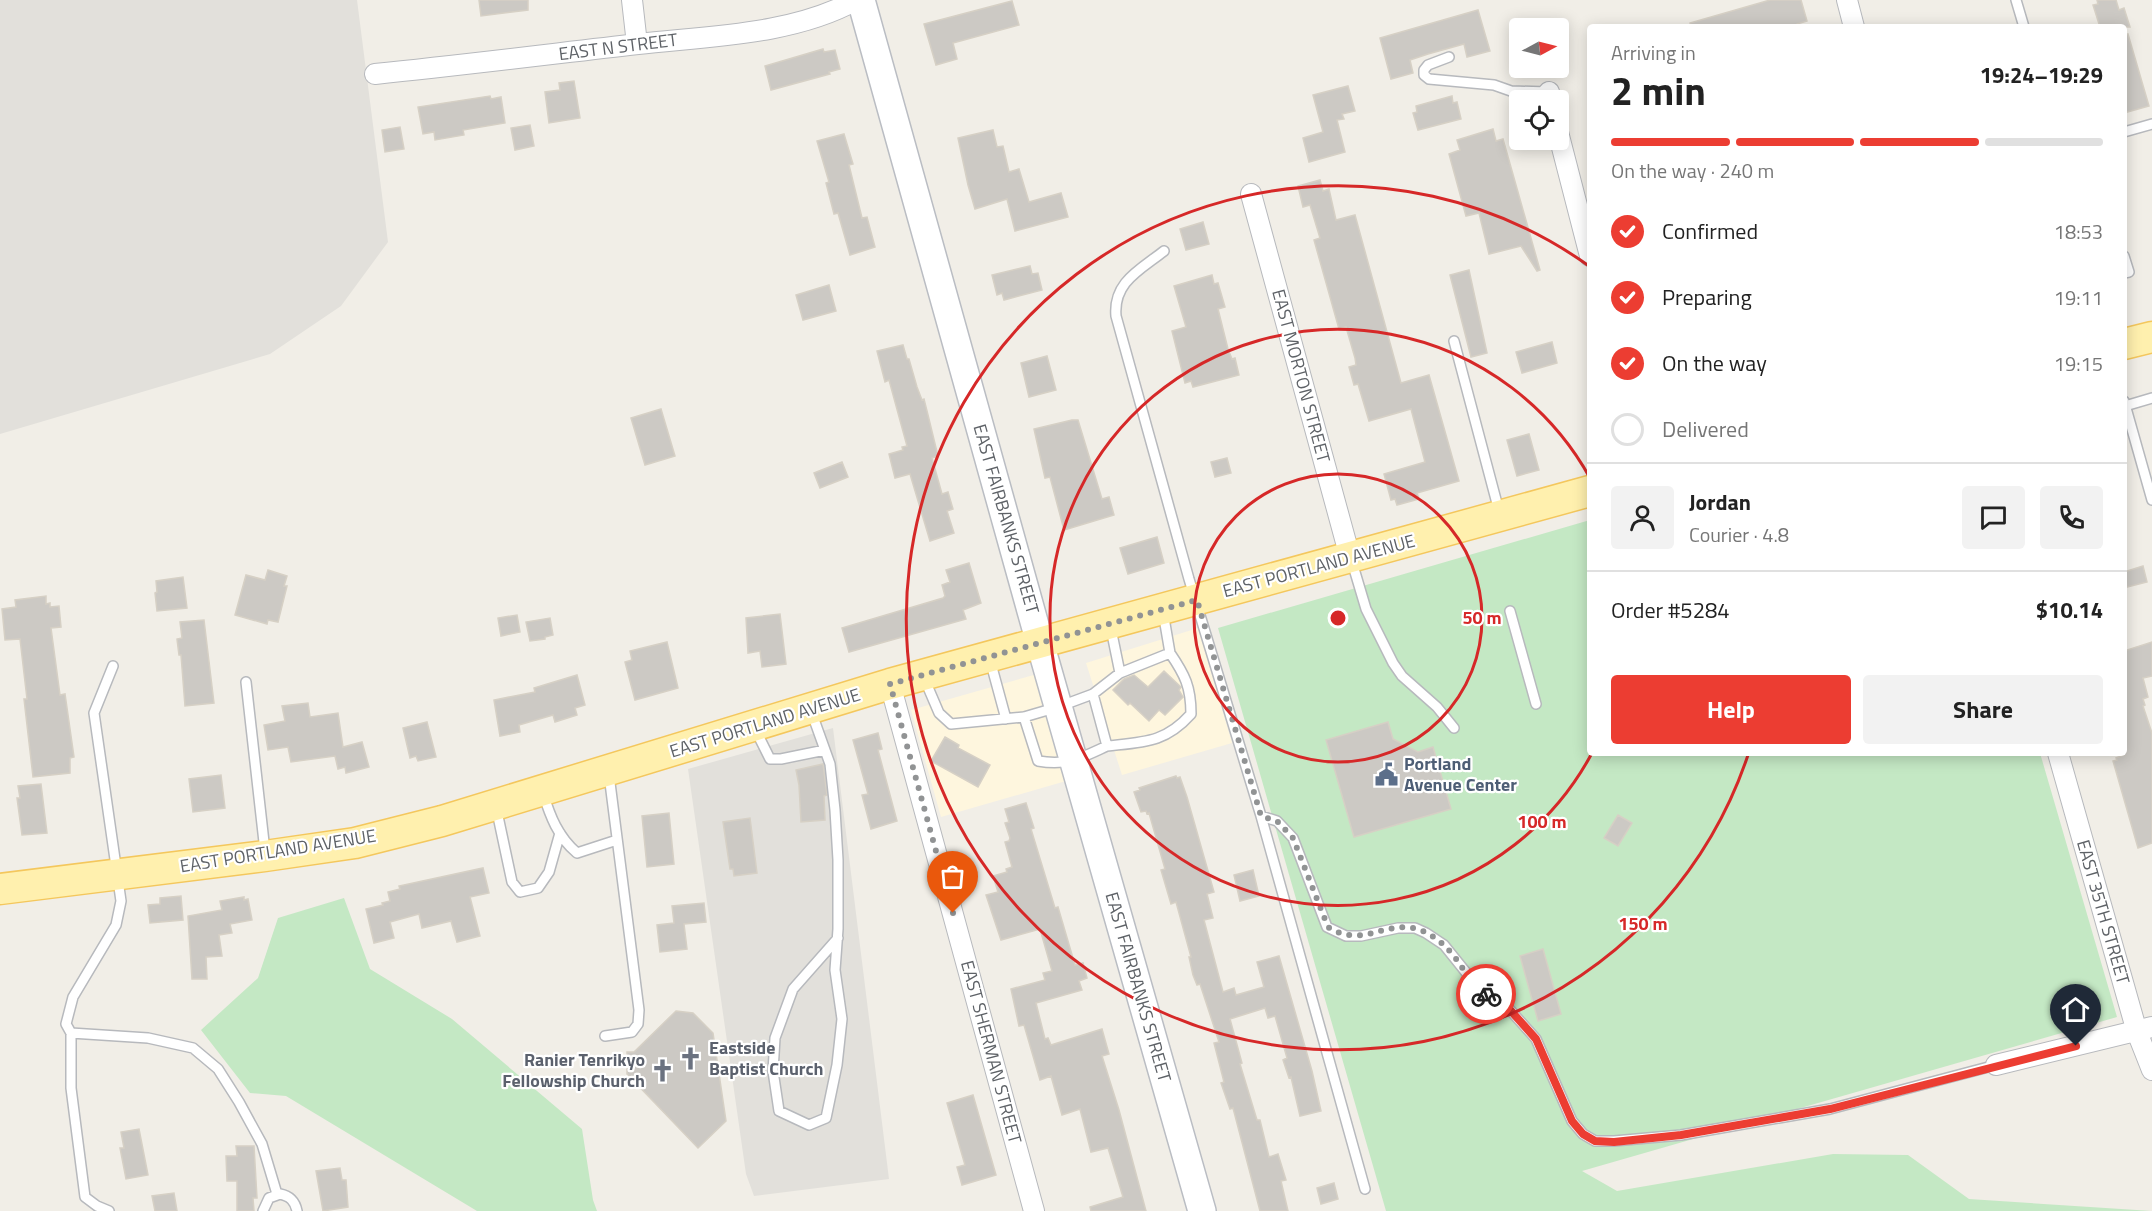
<!DOCTYPE html>
<meta charset="utf-8">
<style>
body{margin:0;font-family:"Titillium Web",sans-serif;background:#f2f2f2;color:#222;height:100vh;display:flex;flex-direction:column;font-size:22px;white-space:nowrap}
*{box-sizing:border-box;margin:0}
p{font-size:20px;color:#767676}
.icon{flex:none;width:33px;height:33px;fill:none;stroke:currentColor;stroke-width:2;stroke-linecap:round;stroke-linejoin:round}
.map{position:relative;flex:1;overflow:hidden}
.details{position:absolute;left:1587px;top:24px;width:540px;height:732px;display:flex;flex-direction:column;background:#fff;border-radius:6px;box-shadow:0 3px 15px #0003}
.details>*{flex:none}
.needle{width:39px;rotate:83deg}
.tools{position:absolute;left:1509px;top:18px;display:grid;gap:12px}
.tools a{display:grid;place-items:center;width:60px;height:60px;border-radius:6px;background:#fff;box-shadow:0 3px 15px #0003;font-size:30px}
.pin{position:absolute;display:grid;place-items:center;width:51px;height:51px;color:#fff;margin:-62px -26px;border-radius:50% 50% 50% 0;rotate:-45deg;box-shadow:0 0 6px #0007}
.pin .icon{rotate:45deg}
.courier{position:absolute;display:grid;place-items:center;width:60px;height:60px;margin:-30px;border:4px solid #ec3d32;border-radius:50%;background:#fff;color:#222;box-shadow:0 2px 8px #0007}
.head em{font-style:normal;font-weight:700}
.head div{display:flex;flex-direction:column-reverse}
.head{display:flex;align-items:center;justify-content:space-between;height:102px;padding:0 24px}
h1{font-size:39px;font-weight:700;line-height:45px}
.bar{display:grid;grid-template-columns:repeat(4,1fr);gap:9px 6px;align-content:center;height:72px;padding:0 24px}
.bar i{height:8px;border-radius:4px;background:#e0e0e0}
.bar .current{background:#ec3d32}
.bar p{grid-column:span 4}
.line{display:flex;align-items:center;gap:15px;padding:0 24px;border-top:2px solid #e0e0e0}
.line div{flex:1}
.round{display:grid;place-items:center;flex:none;width:63px;height:63px;border-radius:6px;background:#f2f2f2}
ol{padding:0 24px;list-style:none}
li{display:flex;align-items:center;gap:18px;height:66px}
li p{margin-inline-start:auto}
li .icon{padding:6px;border-radius:50%;background:#ec3d32;color:#fff;stroke-width:4}
li:last-child{color:#767676}
li i{width:33px;height:33px;border:3px solid #e0e0e0;border-radius:50%}
.action{display:flex;gap:12px;margin-top:auto;padding:12px 24px}
.action a{flex:1;height:69px;border-radius:6px;background:#ec3d32;color:#fff;font-size:24px;font-weight:700;line-height:69px;text-align:center}
.action a+a{background:#f2f2f2;color:#222}
.map>svg:first-child{display:block}
</style>
<div class="map">
<svg width="2152" height="1211" viewBox="0 0 2152 1211">
<rect width="100%" height="100%" fill="#f1eee7"/>
<!-- commercial -->
<path fill="#fef6de" d="M1198,628L1232,743L1122,775L1086,663Z
M1037,674L1066,781L941,817L911,710Z"/>
<!-- industrial -->
<path fill="#e2e0db" d="M0,0H357L388,242L341,306L270,354L0,434Z
M833,728L889,1179L754,1196L746,1174L688,769Z"/>
<!-- green -->
<path fill="#c4e8c4" d="M1590,520V753H2040L2117,1017L1582,1171L1617,1191L1833,1154L1908,1155L1969,1199L2152,1211H1386L1218,628Z
M344,898L370,969L452,1019L582,1129L593,1200L597,1211H477L286,1096L250,1093L201,1030L258,978L278,918Z"/>
<!-- building -->
<path fill="#ccc9c4" stroke="#d6d0c5" stroke-width="1.5" d="M479,0H528V10L481,16Z
M1770,0H1801L1807,21L1797,24L1798,27H1691L1690,23Z
M2097,0H2116L2119,10L2124,8L2130,27H2100L2093,5L2098,4Z
M1012,1L1019,25L953,43L957,59L936,65L924,24Z
M1478,10L1490,51L1467,57L1464,44L1428,54L1410,60L1413,73L1391,79L1380,38Z
M2128,34L2149,106L2124,113V35Z
M823,49L824,52L835,50L840,69L829,72L830,74L771,90L765,66Z
M574,81L580,118L549,123L545,92L560,90L559,83Z
M1348,86L1355,111L1342,114L1344,119L1337,120L1345,152L1309,162L1303,138L1323,132L1313,95Z
M490,96L491,99L501,97L505,123L463,130L464,135L435,140L434,132L423,134L418,107Z
M1452,96L1453,103L1457,102L1461,119L1418,130L1413,113L1417,112L1416,106Z
M530,125L534,146L515,150L511,128Z
M400,127L404,149L385,152L382,130Z
M1493,129L1496,141L1503,139L1540,270L1537,271L1521,246L1489,254L1479,213L1466,216L1449,154L1460,150L1457,140Z
M993,130L997,147L1003,146L1009,172L1019,169L1029,202L1061,193L1068,217L1015,231L1007,199L975,209L968,185L958,138Z
M844,134L853,164L849,165L862,218L867,217L875,247L850,255L838,213L834,214L826,183L829,182L817,141Z
M1320,180L1323,191L1329,189L1336,220L1355,215L1401,383L1429,375L1459,481L1417,493L1419,499L1397,505L1395,499L1391,500L1384,474L1425,462L1411,409L1369,421L1358,384L1354,385L1349,367L1356,365L1355,358L1346,327L1339,329L1314,240L1320,238L1310,205L1303,207L1298,186Z
M1203,222L1209,244L1186,250L1180,229Z
M1030,266L1032,274L1038,273L1042,290L1004,300L1002,293L997,295L992,275Z
M1469,270L1487,353L1471,357L1450,275Z
M1212,275L1214,284L1218,283L1225,307L1218,309L1228,349L1232,359L1235,358L1239,375L1193,387L1191,381L1185,383L1172,331L1186,327L1174,286Z
M829,285L836,311L803,320L796,295Z
M1552,342L1557,363L1522,373L1516,352Z
M903,345L907,359H909L917,387L922,400L924,399L928,415L938,456L932,458L942,494L948,492L953,509L947,511L954,533L930,541L910,474L895,478L889,454L903,450L902,447L907,446L889,380L885,382L877,351Z
M1047,356L1056,390L1029,397L1021,363Z
M661,409L675,456L645,465L631,418Z
M1072,420H1078L1102,499L1109,497L1114,515L1064,530L1050,477L1045,478L1034,429Z
M1529,434L1539,470L1517,476L1507,440Z
M1227,458L1231,473L1215,477L1211,462Z
M842,462L848,477L820,488L814,473Z
M1157,537L1164,563L1128,574L1120,548Z
M969,563L981,603L963,610L966,619L849,652L842,628L943,598L945,596L942,585L950,582L946,570Z
M2143,566L2147,582L2127,587L2124,572Z
M268,570L287,576L284,586H287L278,622L268,620L267,624L235,615L246,575L265,580Z
M183,577L187,608L157,611L155,593L157,592L156,581Z
M46,596V604L50,603V607L59,606L61,627L51,628L60,695L65,694L74,757L70,758V773L33,777L24,699H27L20,639L5,640L2,609L16,607L15,600Z
M780,614L786,664L762,667L760,651L748,653L746,618Z
M517,615L520,632L501,636L498,618Z
M550,618L553,635L545,637V639L530,641L526,622Z
M204,620L214,703L185,706L181,655H179L177,639L182,638L180,622Z
M667,642L678,688L635,700L625,662L632,660L630,651Z
M2152,642V676L2143,678L2148,697L2143,699L2145,705L2143,706L2152,733V843L2138,848L2113,761L2117,760L2116,758L2124,755V651Z
M1164,671L1181,687L1179,690L1183,697L1165,715L1159,710L1149,721L1130,703L1128,705L1113,690L1124,679L1134,675L1148,687Z
M577,675L585,705L575,708L577,715L555,722L553,715L519,725L520,732L500,736L494,700L535,692L534,688Z
M308,703L310,717L338,713L343,747L362,742L369,767L346,773L345,767L338,769L335,756L291,762L288,747L268,750L264,725L285,721L282,706Z
M427,722L436,757L418,761L416,756L410,758L403,728Z
M1388,722L1393,739L1418,752L1433,747L1451,809L1354,837L1326,740Z
M878,733L882,749L878,750L897,821L871,829L862,795L868,794L853,740Z
M945,737L959,745L958,748L990,765L978,787L931,761Z
M823,764L827,795L824,796L825,820L801,822L799,785L796,770Z
M221,775L225,808L193,812L189,779Z
M1176,776L1177,778L1180,777L1187,797L1214,892L1207,894L1213,918L1204,920L1223,992L1234,988L1236,995L1264,987L1257,962L1279,956L1312,1071L1321,1111L1300,1116L1291,1077L1289,1078L1283,1060L1287,1058L1275,1016L1268,1018L1265,1008L1230,1019L1242,1063L1240,1064L1257,1120H1260L1269,1157L1278,1154L1286,1180L1281,1181L1288,1211H1260L1233,1108L1230,1109L1221,1083L1224,1082L1214,1043L1219,1042L1200,984L1197,985L1193,975L1189,957H1191L1176,902L1171,904L1161,870L1165,869L1149,813L1147,814L1146,811L1141,812L1134,792L1140,790L1139,788Z
M41,784L47,833L22,835L17,798H20L18,786Z
M1026,803L1034,828L1031,829L1055,908L1058,907L1075,965L1083,963L1087,978L1079,981L1082,990L1036,1003L1045,1039L1048,1038L1051,1045L1102,1029L1109,1054L1102,1056L1119,1110L1146,1211H1091L1090,1207L1123,1197L1108,1148L1091,1152L1080,1109L1062,1115L1051,1076L1040,1080L1024,1025L1019,1026L1011,989L1045,980L1043,973L1052,971L1040,929L1001,940L986,895L998,892L993,876L1007,872L1006,869L1012,867L1005,842L1009,841L1010,838L1005,823L1009,822L1005,809Z
M669,813L674,864L647,867L642,816Z
M1618,815L1632,823L1618,846L1604,838Z
M750,818L757,873L734,876L733,869H730L723,822Z
M483,868L489,893L470,897L480,936L457,942L451,921L422,928L419,914L390,922L394,938L374,943L366,909L383,905L382,903L390,901L388,892L400,889L399,886Z
M1253,870L1259,896L1240,901L1234,875Z
M181,896L183,920L150,923L148,905L160,904V898Z
M244,897V900L248,899L252,920L230,924L232,933L219,935L222,956L206,957L207,979H192L188,916L222,910L220,901Z
M704,903L706,922L684,924L687,949L660,952L657,925L674,923L672,906Z
M1543,949L1561,1014L1538,1021L1520,956Z
M676,1011L693,1013L713,1033L726,1121L698,1148L627,1074V1052H634Z
M973,1095L996,1175L962,1185L957,1167L965,1165L947,1103Z
M139,1129L148,1175L126,1179L120,1148H124L121,1132Z
M236,1146H254L257,1198H253L254,1211H237V1181H227L226,1156H237Z
M340,1168L342,1180H346L348,1207L323,1211L316,1171Z
M1334,1183L1338,1199L1321,1204L1317,1188Z
M174,1193L177,1211H155L152,1196Z"/>
<g fill="none" stroke-linecap="round" stroke-linejoin="round">
<defs>
<path id="lane" d="M2016,0L2024,27
M1449,57L1428,65L1424,70V75L1429,79L1494,85L1511,91L1549,92
M2124,132L2152,124
M1164,251C1140,270 1113,282 1116,316L1189,579L1261,816L1365,1189
M2124,256L2129,272L2124,273
M1454,341L1499,511
M2124,401L2152,500
M2125,406L2152,398
M1352,562L1366,609L1393,663L1402,676L1437,707L1454,728
M1510,611L1536,704
M1111,629L1120,673
M990,660L1006,719
M113,666L94,713L121,901L116,925L73,997L66,1024L71,1033L148,1038L193,1048L218,1069L239,1102L262,1144L277,1194
M924,678L939,713L951,724L1024,717L1058,707L1093,694L1107,746C1081,758 1068,766 1038,761L1024,717
M246,682L265,851
M1093,694L1120,673L1170,653L1163,612
M811,711L830,764L835,810L838,860V929L835,970L842,1019L837,1065L826,1118L809,1125L779,1111L773,1071L775,1038L793,989L838,938
M756,731L770,759H781L825,750
M1107,746C1144,742 1165,743 1191,714C1191,687 1185,675 1170,653
M543,793C550,816 558,837 577,853L617,840
M496,807L512,882L520,892L538,888L549,872L560,833
M1261,816L1277,821L1293,838L1327,927L1346,936H1361L1398,928H1415L1426,933L1444,945L1481,991L1503,1002L1536,1039L1572,1121L1583,1134L1595,1141H1614L1681,1135L1830,1109L1996,1065
M71,1033V1088L85,1197L97,1206L109,1211
M605,1036L632,1032L638,1024L639,1010L609,775
M263,1211L269,1198L280,1194C290,1196 295,1201 297,1211"/>
<path id="street" d="M632,0L637,44
M1847,0L1854,27
M375,74C463,65 551,54 638,44C709,36 793,35 856,0
M1549,92L1551,100
M1558,132L1590,256
M1251,194L1350,557
M890,684L1034,1211
M2058,753L2137,1032L2152,1070
M1996,1065L2152,1027"/>
<path id="secondary" d="M861,0L1040,643L1202,1211"/>
<path id="primary" d="M2124,344L2152,337
M0,889L265,856L355,843L442,821L890,684L1590,491"/>
</defs>
<!-- lane casing -->
<use href="#lane" stroke="#b7b9bd" stroke-width="12"/>
<!-- street casing -->
<use href="#street" stroke="#b7b9bd" stroke-width="22"/>
<!-- secondary casing -->
<use href="#secondary" stroke="#babdc3" stroke-width="30"/>
<!-- primary casing -->
<use href="#primary" stroke="#f4c75d" stroke-width="33"/>
<!-- lane -->
<use href="#lane" stroke="#fff" stroke-width="9"/>
<!-- street -->
<use href="#street" stroke="#fff" stroke-width="20"/>
<!-- secondary -->
<use href="#secondary" stroke="#fff" stroke-width="27"/>
<!-- primary -->
<use href="#primary" stroke="#fff0ae" stroke-width="30"/>
</g>
<g fill="none" stroke-linecap="round" stroke-linejoin="round">
<!-- done -->
<path stroke="#919394" stroke-width="6" stroke-dasharray="0 10.8" d="M953,913L890,684L1197,600L1261,816L1277,821L1293,838L1328,927C1363,949 1384,920 1417,929C1434,934 1449,948 1459,963C1467,974 1473,987 1486,994"/>
<!-- route -->
<path stroke="#ec3d32" stroke-width="8" d="M1486,994L1503,1002L1536,1039L1572,1121L1583,1134L1595,1141L1614,1142L1681,1135L1830,1109L2076,1046"/>
</g>
<!-- distance rings -->
<g fill="none" stroke="#d62828" stroke-width="3">
<circle cx="1338" cy="618" r="144"/>
<path d="M1592 753A288 288 0 1 1 1590 478"/>
<path d="M1748 755A432 432 0 1 1 1589 266"/>
</g>
<!-- icons -->
<defs>
<symbol id="civic-bare" viewBox="-9 -9 18 18"><path d="M-.6-6.5H3V-4.5H.6V-3L4-1V1h2V6H-6V1h2V-1L-.6-3ZM-1.2 2.5V6h2.4V2.5Z" fill="#5c6f8a" stroke="#fff" stroke-width="2.5" paint-order="stroke"/></symbol>
<symbol id="church-bare" viewBox="-9 -9 18 18"><path d="M-1.2-6h2.4v3.5h3.3v2.4h-3.3V6h-2.4V-.1h-3.3v-2.4h3.3Z" fill="#6b7280" stroke="#fff" stroke-width="2.5" paint-order="stroke"/></symbol>
</defs>
<g fill-rule="evenodd">
<use href="#civic-bare" x="1370" y="758" width="33" height="33"/>
<use href="#church-bare" x="674" y="1042" width="33" height="33"/>
<use href="#church-bare" x="646" y="1054" width="33" height="33"/>
</g>
<g text-anchor="middle" stroke-width="4.5" stroke-linejoin="round" paint-order="stroke">
<!-- street labels -->
<g font-size="18" fill="#5e6267" stroke="#fff">
<text transform="translate(618 47) rotate(-7)" y="6">EAST N STREET</text>
<text transform="translate(1301 376) rotate(75)" y="6">EAST MORTON STREET</text>
<text transform="translate(1006 519) rotate(74)" y="6">EAST FAIRBANKS STREET</text>
<text transform="translate(1319 566) rotate(-15)" y="6">EAST PORTLAND AVENUE</text>
<text transform="translate(765 723) rotate(-17)" y="6">EAST PORTLAND AVENUE</text>
<text transform="translate(278 851) rotate(-9)" y="6">EAST PORTLAND AVENUE</text>
<text transform="translate(2103 912) rotate(74)" y="6">EAST 35TH STREET</text>
<text transform="translate(1138 987) rotate(74)" y="6">EAST FAIRBANKS STREET</text>
<text transform="translate(991 1052) rotate(75)" y="6">EAST SHERMAN STREET</text>
</g>
<!-- service labels -->
<g font-size="18" font-weight="bold" fill="#4e5e75" stroke="#fff" text-anchor="start">
<text x="1404" y="770">Portland<tspan x="1404" dy="21">Avenue Center</tspan></text>
</g>
<!-- worship labels -->
<g font-size="18" font-weight="bold" fill="#5b616d" stroke="#fff" text-anchor="start">
<text x="709" y="1054">Eastside<tspan x="709" dy="21">Baptist Church</tspan></text>
<text x="645" y="1066" text-anchor="end">Ranier Tenrikyo<tspan x="645" dy="21">Fellowship Church</tspan></text>
</g>
</g>
<circle cx="1338" cy="618" r="9" fill="#d62828" stroke="#fff" stroke-width="3"/>
<g font-size="18" text-anchor="middle" font-weight="bold" fill="#d62828" stroke="#fff" stroke-width="4.5" stroke-linejoin="round" paint-order="stroke">
<text x="1482" y="624">50 m</text>
<text x="1542" y="828">100 m</text>
<text x="1643" y="930">150 m</text>
</g>
</svg>
<div class="tools">
<a><svg class="needle" viewBox="-14 -14 28 28"><path d="M0-13l5 13h-10z" fill="#e53935"/><path d="M0 13l5-13h-10z" fill="#767676"/></svg></a>
<a><svg class="icon" aria-label="locate" viewBox="0 0 24 24"><circle cx="12" cy="12" r="6"/><path d="M12 2v4M12 18v4M2 12h4M18 12h4"/></svg></a>
</div>
<div class="pin" style="left:953px;top:913px;background:#ea580c"><svg class="icon" aria-label="bag" viewBox="0 0 24 24"><path d="M5 8h14l-1 12H6zM9 8a3 3 0 0 1 6 0"/></svg></div>
<div class="pin" style="left:2076px;top:1046px;background:#1f2937"><svg class="icon" aria-label="home" viewBox="0 0 24 24"><path d="M3 11l9-7 9 7M6 9v11h12V9"/></svg></div>
<div class="courier" style="left:1486px;top:994px"><svg class="icon" aria-label="bike" viewBox="0 0 24 24"><circle cx="6" cy="16" r="4"/><circle cx="18" cy="16" r="4"/><path d="M6 16l4-8h5l3 8M10 8l3 8H6M13 5h3"/></svg></div>
<section class="details">
<div class="head"><div><h1>2 min</h1><p>Arriving in</p></div><em>19:24–19:29</em></div>
<div class="bar"><i class="current"></i><i class="current"></i><i class="current"></i><i></i><p>On the way · 240 m</p></div>
<ol>
<li><svg class="icon" aria-label="check" viewBox="0 0 24 24"><path d="M5 12l5 5 9-10"/></svg>Confirmed<p>18:53</p></li>
<li><svg class="icon" aria-label="check" viewBox="0 0 24 24"><path d="M5 12l5 5 9-10"/></svg>Preparing<p>19:11</p></li>
<li><svg class="icon" aria-label="check" viewBox="0 0 24 24"><path d="M5 12l5 5 9-10"/></svg>On the way<p>19:15</p></li>
<li><i></i>Delivered</li>
</ol>
<div class="line" style="height:108px"><a class="round"><svg class="icon" aria-label="person" viewBox="0 0 24 24"><circle cx="12" cy="8" r="4"/><path d="M4 21q1-7 8-7t8 7"/></svg></a><div><b>Jordan</b><p>Courier · 4.8</p></div><a class="round"><svg class="icon" aria-label="chat" viewBox="0 0 24 24"><path d="M4 5h16v11H9l-5 4z"/></svg></a><a class="round"><svg class="icon" aria-label="phone" viewBox="0 0 24 24"><path d="M5 4h4l2 5-3 2q2 4 5 5l2-3 5 2v4C11 20 4 13 5 4z"/></svg></a></div>
<div class="line" style="height:78px"><div>Order #5284</div><b>$10.14</b></div>
<div class="action"><a>Help</a><a>Share</a></div>
</section>
</div>
